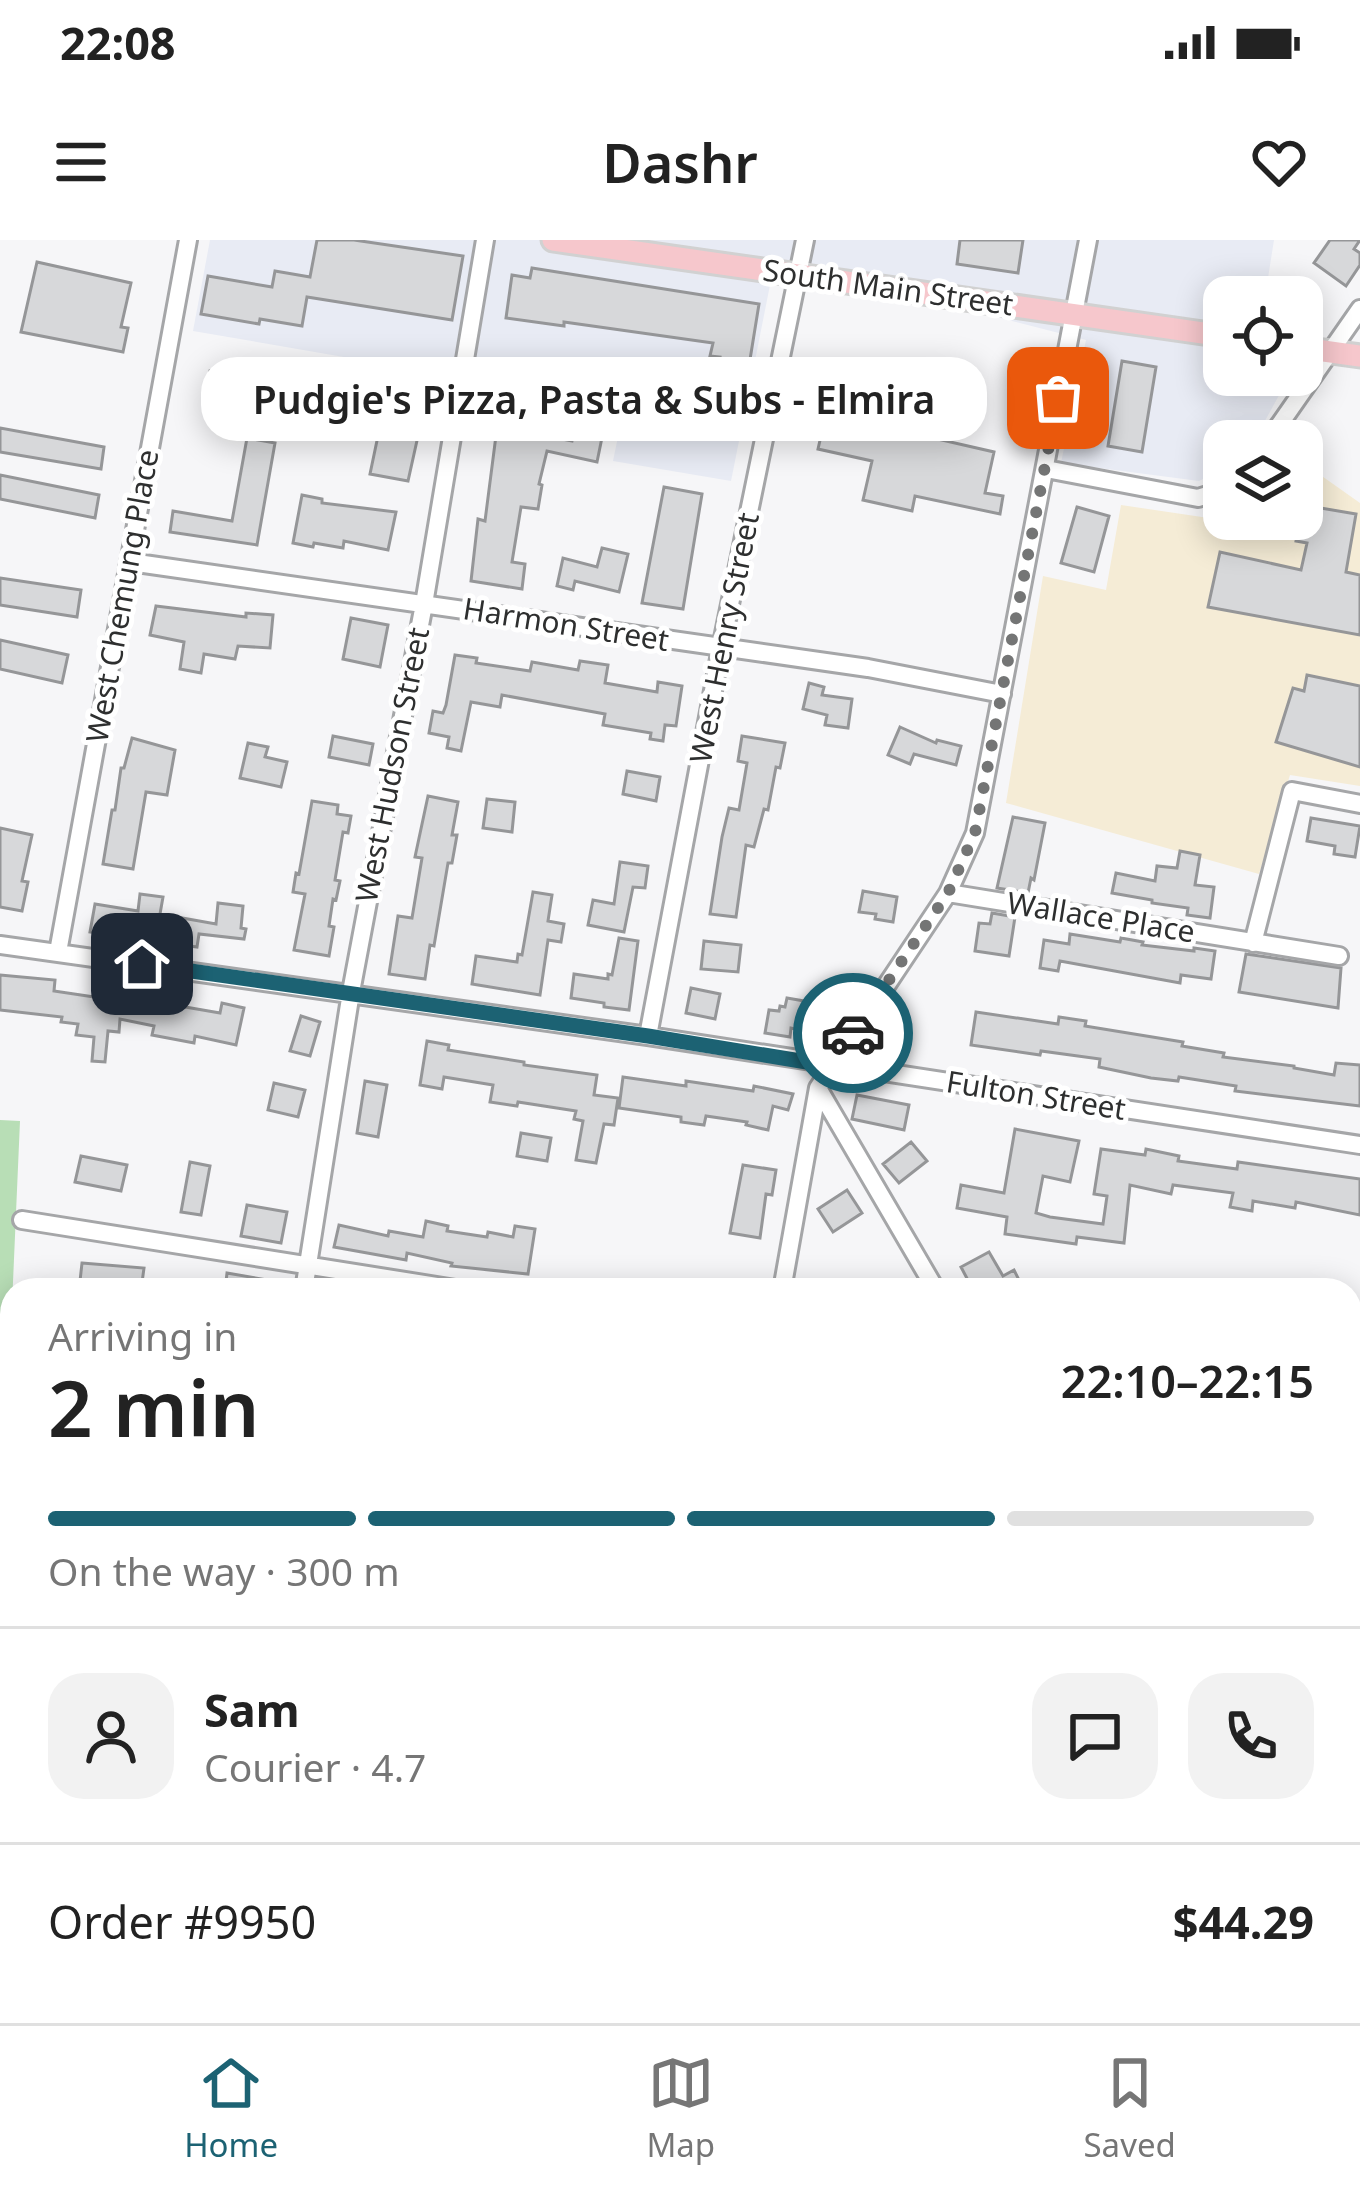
<!DOCTYPE html>
<meta charset="utf-8">
<style>
body{margin:0;font-family:"Noto Sans",sans-serif;background:#f2f2f2;color:#222;height:100vh;display:flex;flex-direction:column;font-size:45px;white-space:nowrap}
*{box-sizing:border-box;margin:0}
p{font-size:39px;color:#767676}
.icon{flex:none;width:66px;height:66px;fill:none;stroke:currentColor;stroke-width:2;stroke-linecap:round;stroke-linejoin:round}
.map{position:relative;flex:1;overflow:hidden}
.drawer{position:absolute;left:0px;top:1038px;width:1362px;height:747px;display:flex;flex-direction:column;background:#fff;border-radius:36px 36px 0 0;box-shadow:0 6px 30px #0003}
.drawer>*{flex:none}
.buttons{position:absolute;left:1203px;top:36px;display:grid;gap:24px}
.buttons a{display:grid;place-items:center;width:120px;height:120px;border-radius:24px;background:#fff;box-shadow:0 6px 30px #0003;font-size:60px}
.pin{position:absolute;display:grid;place-items:center;width:102px;height:102px;color:#fff;margin:-51px;border-radius:24px;box-shadow:0 6px 18px #0006}
.courier{position:absolute;display:grid;place-items:center;width:120px;height:120px;margin:-60px;border:9px solid #1c6273;border-radius:50%;background:#fff;color:#222;box-shadow:0 3px 15px #0007}
.bubble{position:absolute;height:84px;border-radius:36px;background:#fff;box-shadow:0 6px 30px #0003;font-size:39px;font-weight:600;line-height:84px;text-align:center}
.headline em{font-style:normal;font-weight:600}
.headline div{display:flex;flex-direction:column-reverse}
.headline{display:flex;align-items:center;justify-content:space-between;height:204px;padding:0 48px}
h1{font-size:78px;font-weight:600;line-height:90px}
.bar{display:grid;grid-template-columns:repeat(4,1fr);gap:18px 12px;align-content:center;height:144px;padding:0 48px}
.bar i{height:15px;border-radius:9px;background:#e0e0e0}
.bar .active{background:#1c6273}
.bar p{grid-column:span 4}
.line{display:flex;align-items:center;gap:30px;padding:0 48px;border-top:3px solid #e0e0e0}
.line div{flex:1}
.round{display:grid;place-items:center;flex:none;width:126px;height:126px;border-radius:36px;background:#f2f2f2}
.status{display:flex;justify-content:space-between;align-items:center;height:84px;padding:0 60px;background:#fff;direction:ltr}
.status svg{height:33px;fill:currentColor}
header{display:flex;justify-content:space-between;align-items:center;height:156px;padding:0 48px;background:#fff;font-size:54px;font-weight:600}
.menu{display:flex;justify-content:space-around;align-items:center;height:168px;border-top:3px solid #e0e0e0;background:#fff;font-size:33px;color:#767676}
.menu a{display:grid;justify-items:center;gap:6px}
.menu .active{color:#1c6273}
.map>svg:first-child{display:block}
</style>
<div class="status"><b>22:08</b><svg viewBox="0 0 49 12"><path d="M0 12V9h3v3zM5 12V6h3v6zM10 12V3h3v9zM15 12V0h3v12zM26 1h20v11H26zM47 4h2v5h-2z"/></svg></div>
<header><svg class="icon" aria-label="menu" viewBox="0 0 24 24"><path d="M4 6h16M4 12h16M4 18h16"/></svg>Dashr<svg class="icon" aria-label="heart" viewBox="0 0 24 24"><path d="M12 20l-8-8c-3-5 5-10 8-4 3-6 11-1 8 4z"/></svg></header>
<div class="map">
<svg width="1360" height="1783" viewBox="0 0 1360 1783">
<rect width="100%" height="100%" fill="#f6f6f8"/>
<!-- built -->
<path fill="#e8ebf4" d="M210,0H1274L1265,57H1224V135H1290L1254,201H1224V229L1199,241L1061,223L1086,100L775,20L731,241L613,221L622,177L446,149L448,135L193,91Z"/>
<!-- education -->
<path fill="#f5ecd6" d="M1302,222L1360,263V546L1290,535L1259,634L1006,563L1043,336L1106,350L1121,265L1229,281L1302,279Z"/>
<!-- green -->
<path fill="#b8deb6" d="M0,880L20,881L12,1065V1451L0,1450Z"/>
<!-- building -->
<path fill="#d7d8da" stroke="#959698" stroke-width="3" d="M317,0H354L463,16L452,80L307,57L302,86L260,79L259,84L201,74L208,36L272,47L275,31L310,37Z
M960,0H1023L1018,33L957,24Z
M1330,0H1360L1354,9L1360,13V25L1346,46L1314,23Z
M37,22L131,43L121,87L128,88L123,112L21,92Z
M532,28L759,64L742,169L713,164L720,117L710,116L713,103L564,82V86L506,78L512,35L530,38Z
M1122,121L1156,127L1142,212L1108,206Z
M389,130L432,137L424,188L420,187L408,241L370,234L388,148Z
M210,131L246,138L241,166L204,159Z
M833,144L932,166L924,196L994,212L985,253L1003,256L1000,274L915,256L912,271L863,260L872,221L818,209Z
M578,172L606,178L597,222L547,211L539,244L542,245L538,269L521,267L512,322L525,324L522,349L471,341L478,279L485,281L498,180L548,188L547,196L572,201Z
M0,188L104,207L101,229L0,212Z
M247,198L275,203L257,305L170,292L173,271L232,281Z
M0,235L99,255L95,278L0,259Z
M664,247L702,254L683,369L642,363Z
M302,255L322,259V263L396,272L388,310L344,301L343,308L314,303L313,307L293,303Z
M1303,265L1356,274L1346,332L1360,335V395L1208,367L1220,312L1301,330L1307,303L1296,301Z
M1077,267L1109,276L1094,332L1061,323Z
M602,308L628,314L619,352L575,341L573,350L557,346L563,318L597,327Z
M0,338L81,350L77,377L0,365Z
M156,366L246,377V373L273,375L270,408L238,406L235,419L204,414L201,433L180,429L184,402L150,395Z
M351,378L388,385L380,427L343,419Z
M0,400L68,415L62,443L0,429Z
M455,415L477,418L476,423L530,431L532,422L578,430L580,421L608,425L605,443L657,452L658,442L682,446L676,486L665,485L663,501L650,499L651,493L603,485L605,474L502,455L500,467L471,462L461,511L447,508L449,497L429,493L433,471L443,473L446,465Z
M1307,435L1360,446V527L1276,502L1293,448L1304,451Z
M809,443L824,447L822,455L852,459L848,488L825,485L827,475L803,469Z
M900,487L936,503L937,500L961,506L956,525L914,514L910,524L888,515Z
M333,496L373,504L369,525L329,517Z
M742,496L785,503L780,528L776,527L768,570L764,569L754,607L746,605L736,677L710,674L722,597L729,568L739,570L747,523L738,521Z
M132,498L175,510L167,555L146,552L133,629L103,624L112,570H115L121,528H124Z
M248,503L268,507L265,517L287,522L281,547L240,538Z
M627,531L660,537L656,561L623,554Z
M428,556L458,562L452,595H457L452,623H448L434,706L430,705L425,739L389,734L398,676L412,678L422,618L415,617Z
M487,559L515,562L512,592L483,588Z
M312,561L338,565L337,574L351,576L348,593L343,592L335,640L340,641L336,660L333,659L329,686L334,687L329,716L294,710L305,654L293,652L296,633L299,634Z
M1013,577L1045,583L1034,640L1031,638L1028,653L997,648Z
M1311,578L1360,586L1355,617L1334,614L1335,606L1307,601Z
M0,588L32,595L22,641L28,642L22,671L0,667Z
M1180,611L1200,615L1195,645L1214,647L1210,678L1187,675L1188,668L1152,663V660L1112,653L1116,633L1155,641L1157,626L1177,628Z
M620,622L648,626L645,648L633,647L624,692L588,685L593,660L614,664Z
M863,651L897,657L893,682L875,679L876,674L859,672Z
M533,652L552,655L548,681L564,684L561,702L548,700L540,755L472,744L476,716L517,722L518,714L522,715Z
M140,654L163,657L160,674L216,684L218,663L243,666L241,688L246,689L244,699L199,694L197,707L90,692L95,664L138,671Z
M992,673L1015,677L1009,716L975,711L979,683L990,684Z
M1070,694L1120,702L1121,698L1143,702L1142,705L1194,711V708L1215,711L1211,739L1181,735L1180,743L1060,721L1058,731L1040,728L1044,700L1069,704Z
M619,698L638,701L629,770L604,767V763L571,758L574,734L608,739V734L612,735Z
M704,701L741,705L738,732L701,729Z
M1246,714L1341,728L1338,768L1239,752Z
M0,735L55,740L54,751L101,758L102,750L169,759L168,764L220,773L222,763L244,768L236,805L195,796L194,803L152,795L154,786L120,779L119,792L108,791L105,822L92,821L94,797L76,795L78,784L61,782L62,777L0,770Z
M691,748L720,754L715,779L686,773Z
M811,757L833,762L828,786L822,795L791,788L790,797L765,793L769,770L779,771L780,766L785,767L787,758L810,762Z
M976,772L1058,784L1059,777L1086,781L1085,786L1183,802L1182,806L1224,813L1223,817L1294,826V828L1334,835L1336,823L1360,825V866L1235,851L1236,846L1179,837L1178,841L1151,838L1099,827L1100,819L1041,811L1040,815L971,805Z
M301,776L320,782L310,816L290,811Z
M427,801L449,805L448,810L524,822V825L597,835L594,855L618,858L614,885L604,884L596,923L576,920L583,881L574,879L576,871L518,862L517,866L490,862L493,845L444,837L442,849L420,845Z
M623,837L686,846V841L753,851L754,846L793,854L788,870L773,866L768,890L746,885L747,882L706,876L704,885L681,882V877L619,868Z
M365,841L387,845L378,897L357,893Z
M274,843L305,850L298,877L268,870Z
M857,855L909,865L904,890L852,879Z
M1015,889L1079,901L1070,942L1043,936L1036,973L1050,977L1103,984L1107,956L1094,954L1101,909L1145,915L1146,909L1179,916L1178,921L1237,929L1238,922L1360,939V975L1296,962L1295,968L1253,961L1252,971L1230,967L1233,953L1173,945L1171,954L1130,945L1124,1003L1077,997L1076,1004L1005,994L1007,977L957,968L961,945L1004,953Z
M521,893L551,898L547,921L517,916Z
M911,902L927,921L899,943L883,924Z
M81,916L127,925L121,951L75,942Z
M190,922L210,926L201,975L181,972Z
M743,925L776,930L772,955L766,954L760,998L730,993Z
M847,950L862,973L833,992L818,969Z
M247,965L287,972L281,1003L241,996Z
M426,981L448,986L447,991L487,997L488,992L513,997L515,986L535,989L528,1034L451,1026L452,1023L407,1013L406,1020L334,1007L339,985L388,996L389,991L423,997Z
M989,1012L1003,1036L1014,1030L1024,1050H977L982,1047L979,1041L971,1046L961,1027Z
M82,1023L144,1028L141,1050H79Z
M227,1033L285,1043V1050H225Z"/>
<g fill="none" stroke-linecap="round" stroke-linejoin="round">
<defs>
<path id="minor" d="M1268,201L1360,69
M1046,229L1198,258L1224,250
M130,322L868,428L1002,454
M948,653L1339,716
M1253,703L1292,551L1360,564
M0,705L648,796L1360,905
M58,712L188,0
M648,796L721,408L805,0
M818,848L936,1050
M22,980L462,1050
M304,1050L351,752L424,364L485,0
M782,1050L818,848L948,653L975,593L1088,0
M5,1533H12
M166,1783L168,1773
M679,1783L681,1773
M943,1783L944,1773
M1352,1783L1360,1737"/>
<path id="major" d="M553,0L1224,96
M1302,108L1360,116"/>
</defs>
<!-- minor casing -->
<use href="#minor" stroke="#a5a6a8" stroke-width="22"/>
<!-- major casing -->
<use href="#major" stroke="#d1d1d1" stroke-width="27"/>
<!-- minor -->
<use href="#minor" stroke="#fff" stroke-width="16"/>
<!-- major -->
<use href="#major" stroke="#f6c7cc" stroke-width="21"/>
</g>
<g fill="none" stroke-linecap="round" stroke-linejoin="round">
<!-- done -->
<path stroke="#747575" stroke-width="12" stroke-dasharray="0 21.6" d="M853,793L948,653L975,593L1058,158"/>
<!-- route -->
<path stroke="#1c6273" stroke-width="15" d="M142,724L648,796L831,826L853,793"/>
</g>
<g text-anchor="middle" stroke-width="10" stroke-linejoin="round" paint-order="stroke">
<!-- street labels -->
<g font-size="30" fill="#2e2f2f" stroke="#fff">
<text transform="translate(888 48) rotate(8)" y="10">South Main Street</text>
<text transform="translate(123 356) rotate(-80)" y="10">West Chemung Place</text>
<text transform="translate(566 385) rotate(9)" y="10">Harmon Street</text>
<text transform="translate(725 398) rotate(-79)" y="10">West Henry Street</text>
<text transform="translate(393 525) rotate(-79)" y="10">West Hudson Street</text>
<text transform="translate(1101 678) rotate(9)" y="10">Wallace Place</text>
<text transform="translate(1036 856) rotate(9)" y="10">Fulton Street</text>
</g>
</g>
</svg>
<div class="buttons">
<a><svg class="icon" aria-label="locate" viewBox="0 0 24 24"><circle cx="12" cy="12" r="6"/><path d="M12 2v4M12 18v4M2 12h4M18 12h4"/></svg></a>
<a><svg class="icon" aria-label="layers" viewBox="0 0 24 24"><path d="M12 4l9 5-9 5-9-5zM3 14l9 5 9-5"/></svg></a>
</div>
<div class="pin" style="left:1058px;top:158px;background:#ea580c"><svg class="icon" aria-label="bag" viewBox="0 0 24 24"><path d="M5 8h14l-1 12H6zM9 8a3 3 0 0 1 6 0"/></svg></div>
<div class="pin" style="left:142px;top:724px;background:#1f2937"><svg class="icon" aria-label="home" viewBox="0 0 24 24"><path d="M3 11l9-7 9 7M6 9v11h12V9"/></svg></div>
<div class="courier" style="left:853px;top:793px"><svg class="icon" aria-label="car" viewBox="0 0 24 24"><path d="M5 17H2v-5l4-1 3-4h7l3 4 3 1v5h-3M9 17h6M6 11h13"/><circle cx="7" cy="17" r="2"/><circle cx="17" cy="17" r="2"/></svg></div>
<div class="bubble" style="left:201px;top:117px;width:786px">Pudgie's Pizza, Pasta &amp; Subs - Elmira</div>
<section class="drawer">
<div class="headline"><div><h1>2 min</h1><p>Arriving in</p></div><em>22:10–22:15</em></div>
<div class="bar"><i class="active"></i><i class="active"></i><i class="active"></i><i></i><p>On the way · 300 m</p></div>
<div class="line" style="height:216px"><a class="round"><svg class="icon" aria-label="person" viewBox="0 0 24 24"><circle cx="12" cy="8" r="4"/><path d="M4 21q1-7 8-7t8 7"/></svg></a><div><b>Sam</b><p>Courier · 4.7</p></div><a class="round"><svg class="icon" aria-label="chat" viewBox="0 0 24 24"><path d="M4 5h16v11H9l-5 4z"/></svg></a><a class="round"><svg class="icon" aria-label="phone" viewBox="0 0 24 24"><path d="M5 4h4l2 5-3 2q2 4 5 5l2-3 5 2v4C11 20 4 13 5 4z"/></svg></a></div>
<div class="line" style="height:156px"><div>Order #9950</div><b>$44.29</b></div>
</section>
</div>
<nav class="menu">
<a class="active"><svg class="icon" aria-label="home" viewBox="0 0 24 24"><path d="M3 11l9-7 9 7M6 9v11h12V9"/></svg>Home</a>
<a><svg class="icon" aria-label="map" viewBox="0 0 24 24"><path d="M3 6l6-2 6 2 6-2v14l-6 2-6-2-6 2zM9 4v14M15 6v14"/></svg>Map</a>
<a><svg class="icon" aria-label="saved" viewBox="0 0 24 24"><path d="M7 4h10v16l-5-4-5 4z"/></svg>Saved</a>
</nav>
